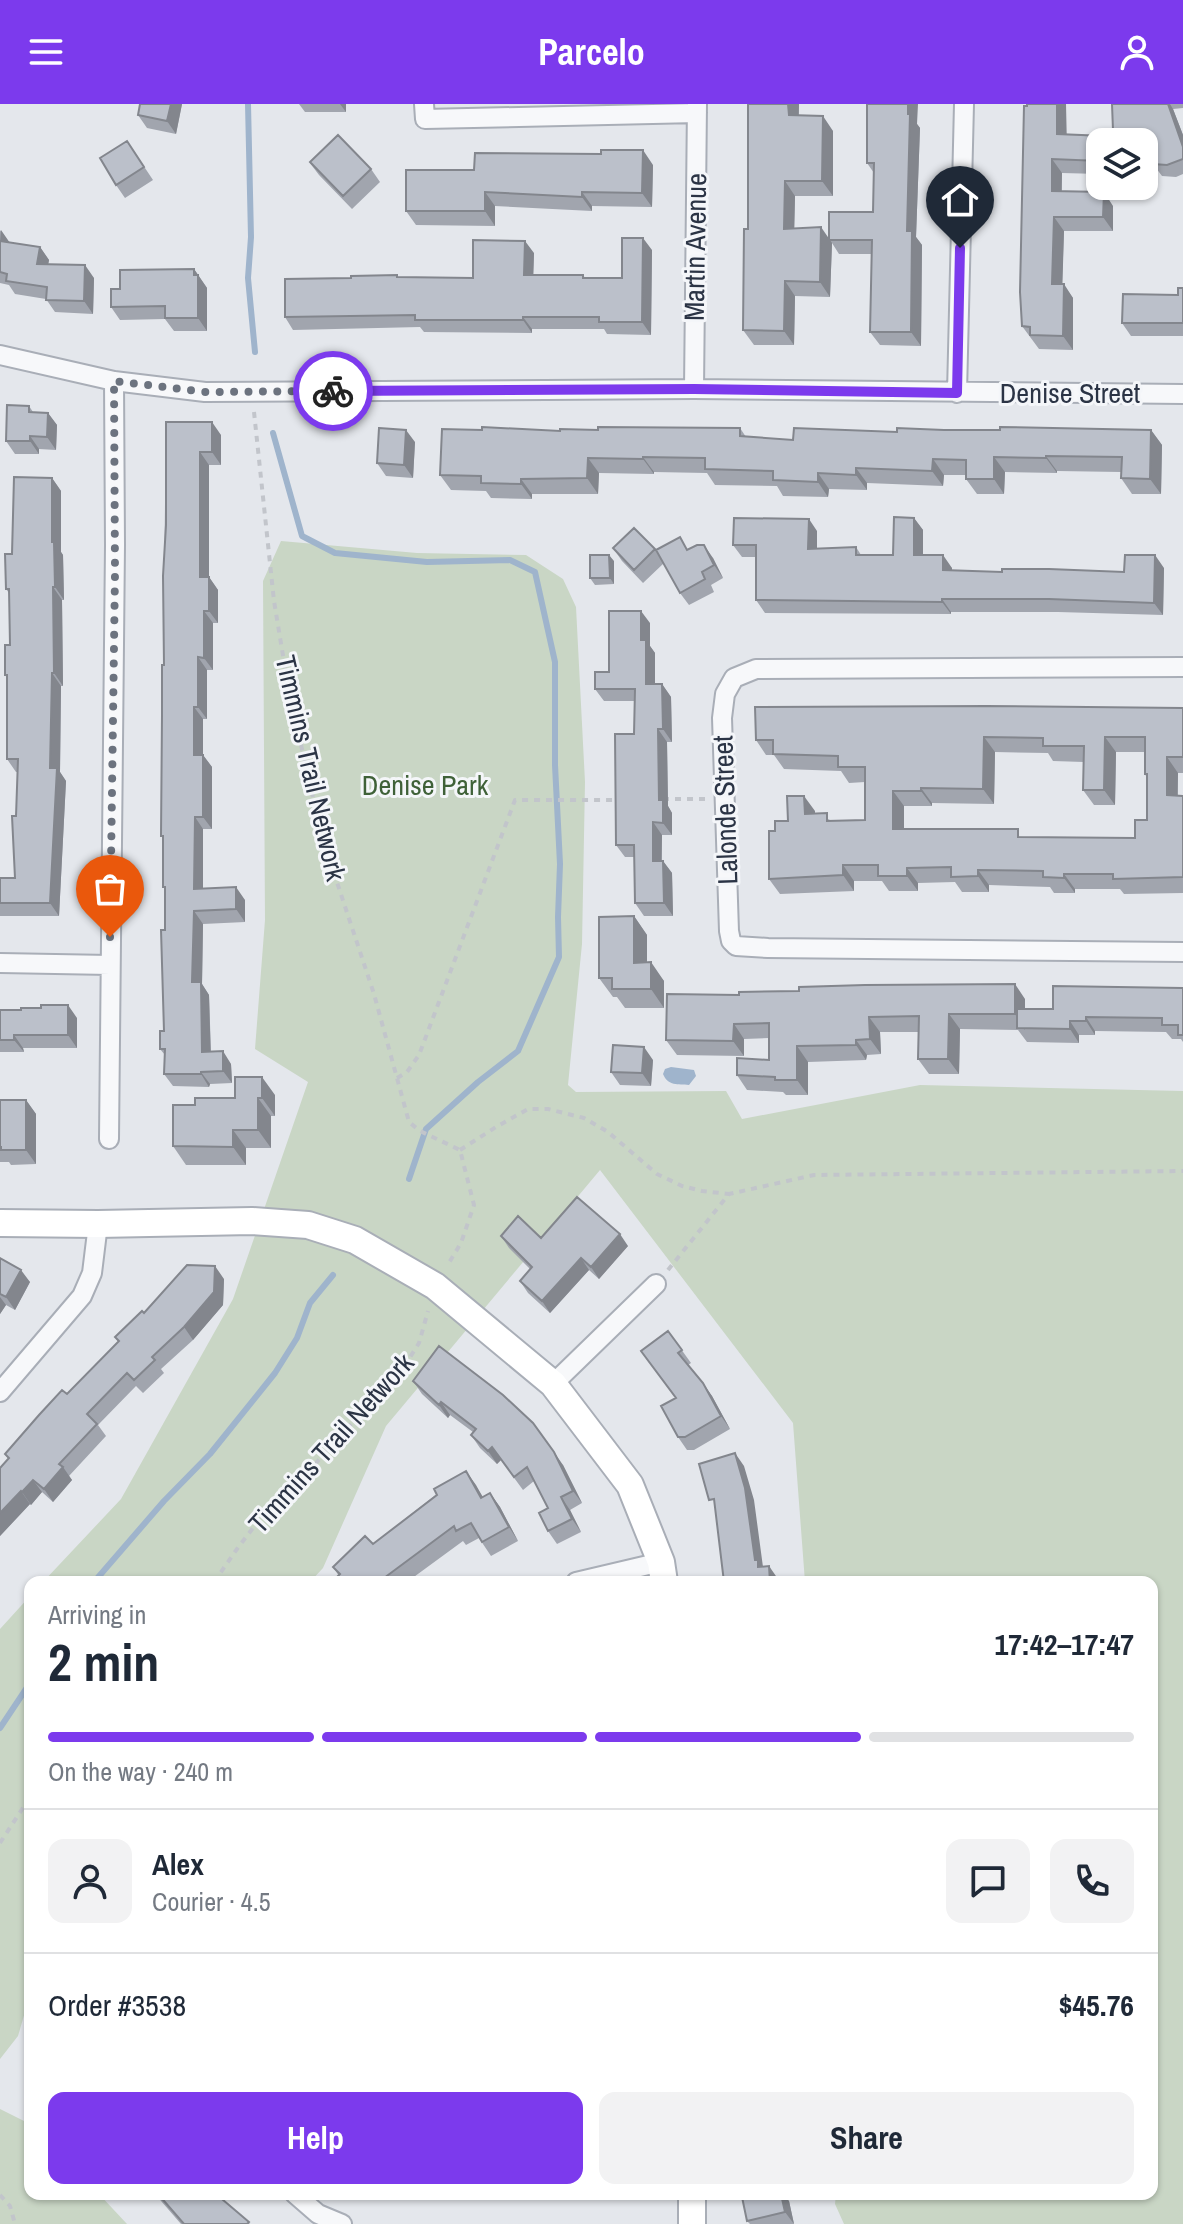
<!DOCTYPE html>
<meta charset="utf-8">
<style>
body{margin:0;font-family:"Archivo Narrow",sans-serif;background:#f2f2f3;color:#1f2937;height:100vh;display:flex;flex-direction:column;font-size:30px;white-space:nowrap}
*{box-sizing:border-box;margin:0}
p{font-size:26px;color:#747a83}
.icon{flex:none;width:44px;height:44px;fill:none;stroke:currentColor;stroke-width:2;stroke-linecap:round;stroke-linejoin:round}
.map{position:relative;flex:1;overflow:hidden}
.drawer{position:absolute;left:24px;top:1472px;width:1134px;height:624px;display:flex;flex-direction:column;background:#fff;border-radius:16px;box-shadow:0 2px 6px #0004}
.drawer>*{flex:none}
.controls{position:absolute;left:1086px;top:24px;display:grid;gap:16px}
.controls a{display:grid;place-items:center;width:72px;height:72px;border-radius:16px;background:#fff;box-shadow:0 2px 6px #0004;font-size:40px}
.pin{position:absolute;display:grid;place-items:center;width:68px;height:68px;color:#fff;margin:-82px -34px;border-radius:50% 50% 50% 0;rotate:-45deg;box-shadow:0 0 8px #0007}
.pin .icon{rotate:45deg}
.courier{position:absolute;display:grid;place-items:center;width:80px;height:80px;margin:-40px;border:6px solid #7c3aed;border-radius:50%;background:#fff;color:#222;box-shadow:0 2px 10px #0007}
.summary em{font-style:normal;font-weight:700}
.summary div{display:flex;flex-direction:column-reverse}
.summary{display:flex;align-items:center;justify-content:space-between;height:136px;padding:0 24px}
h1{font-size:52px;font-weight:700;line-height:60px}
.bar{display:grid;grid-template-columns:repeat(4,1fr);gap:12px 8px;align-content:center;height:96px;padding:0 24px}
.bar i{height:10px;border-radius:6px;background:#e0e1e3}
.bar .selected{background:#7c3aed}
.bar p{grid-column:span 4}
.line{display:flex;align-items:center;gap:20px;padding:0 24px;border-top:2px solid #e0e1e3}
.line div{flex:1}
.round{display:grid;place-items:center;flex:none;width:84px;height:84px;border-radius:16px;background:#f2f2f3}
.action{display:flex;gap:16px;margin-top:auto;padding:16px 24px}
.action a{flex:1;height:92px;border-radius:16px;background:#7c3aed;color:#fff;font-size:32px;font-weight:700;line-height:92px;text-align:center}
.action a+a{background:#f2f2f3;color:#1f2937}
header{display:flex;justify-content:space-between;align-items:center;height:104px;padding:0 24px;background:#7c3aed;color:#fff;font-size:36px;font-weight:700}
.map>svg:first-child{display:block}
</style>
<header><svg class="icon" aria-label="menu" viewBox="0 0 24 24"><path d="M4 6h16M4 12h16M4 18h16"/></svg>Parcelo<svg class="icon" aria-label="person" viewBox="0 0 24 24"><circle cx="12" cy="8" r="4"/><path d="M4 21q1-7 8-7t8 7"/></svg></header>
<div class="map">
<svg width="1183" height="2120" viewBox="0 0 1183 2120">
<rect width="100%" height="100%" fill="#e4e7ec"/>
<!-- green -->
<path fill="#c9d6c5" d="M281,437L417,449L526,451L563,475L576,503L585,678L582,840L568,981L576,988L726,987L742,1015L920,981L1183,987V2120H844L835,2100L836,2090H1152V1478H805L793,1319L600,1066L386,1322L323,1464L310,1478H43L121,1395L233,1195L308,978L255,945L265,816L263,477Z
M30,1492V1891L18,1932L0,1955V1525Z
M0,2005L30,2020V2090H99L127,2120H0Z"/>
<!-- water -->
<path fill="#9fb4cc" d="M671,963L694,966L696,972L689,981C678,980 668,982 663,970L665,965Z"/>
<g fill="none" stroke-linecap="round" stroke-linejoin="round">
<!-- stream -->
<path stroke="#9fb4cc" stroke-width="6" d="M248,0L251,133L248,174L255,248
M273,329L302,432L335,449L427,458L510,456L535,468L555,558V661L560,760L558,813L559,853L518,947L478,978L426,1025L409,1075
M94,1478L164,1397L210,1350L275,1269L297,1234L310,1199L333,1171
M0,1624L30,1579"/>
<defs>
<path id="street" d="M424,0L425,15L697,9
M0,251L114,277L205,288L694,285L1183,290
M694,285L697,0
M957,289L964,0
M1183,563L756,565L734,574L725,590L722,614L729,827L731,837L736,842L768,844L1183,848
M0,859L110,861
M109,1035L115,441L114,277
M553,1280L656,1180
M0,1288L82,1192L92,1169L98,1120
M576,1478L661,1458
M295,2090L318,2110L342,2120"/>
<path id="secondary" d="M0,1119L98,1120L252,1117L308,1121L355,1136L435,1182L553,1280L630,1381L661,1458L664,1478
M692,2090V2120"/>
</defs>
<!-- street casing -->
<use href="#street" stroke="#a9aeb7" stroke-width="22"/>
<!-- secondary casing -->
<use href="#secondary" stroke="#a9aeb7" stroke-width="30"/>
<!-- path -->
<path stroke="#c2c5cb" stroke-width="4" stroke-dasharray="6 6" stroke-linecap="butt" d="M254,308L274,497L289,588L322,733L374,890L409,1018L420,1027L460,1046L474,1101L461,1139L447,1162
M663,695H706
M397,974L407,968L419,951L515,696H618
M460,1046L496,1023L528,1005H548L584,1014L608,1028L657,1070L682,1082L702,1087L729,1090
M668,1166L729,1090L814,1071L1183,1067
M214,1478L237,1445L272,1399L317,1358L407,1258L419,1239L428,1207
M0,1739L30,1693
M0,2091L10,2102L15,2120"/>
<!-- street -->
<use href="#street" stroke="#f7f8fa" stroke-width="18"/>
<!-- secondary -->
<use href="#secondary" stroke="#fff" stroke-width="26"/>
</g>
<!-- wall -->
<path fill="#a1a5ae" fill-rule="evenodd" d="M182,0L176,30L147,24L138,11Z
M299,0H346V8H305Z
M748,0H799V12L833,27V92H795L794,124L829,134L873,108L874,69L867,59L917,20L920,24L916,133L922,141L921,242L880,241L870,228L872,150H839L832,139L830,193L795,192L794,241H754L743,226L748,125Z
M1066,0V30L1105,32L1110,38H1100V70L1062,69V87L1113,102V127H1064L1062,180L1073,194V246L1039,245L1022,222L1027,2Z
M1112,0H1183V4L1173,5L1183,31V70L1176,73L1162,72L1153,60L1145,38H1121L1113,26Z
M127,37L153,76L125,94L116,81Z
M310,59L371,65L380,78L352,105L319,71Z
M653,61L652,103L592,102V107L495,102V122L416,121L406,107L474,66Z
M0,126L9,139L40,143L49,156L48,160L94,174L93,210L55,208L46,195L15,190L9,181L0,179Z
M652,146L651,231L607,230L604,225H532V229L424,228L420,223L293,226L285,213L398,173L473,174L534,149L533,171H583L585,174H622Z
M194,165L207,184V227H174L165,215L120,216L111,203L120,185Z
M1183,184V232H1131L1122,219L1178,191Z
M29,302L33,308L48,309L57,321L56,346L39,345V350H15L6,337Z
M166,318L221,331V361H209V473L218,486V519H213V566H207V615H203V651L212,663V725H203V784L245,796V818L203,820L202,880L209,891L211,948L231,960L232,979L210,980L209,983L173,982L164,970L165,951L160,945L164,927L165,785L163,783V734L161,732Z
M740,324L746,333L793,336L944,326H1151L1162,341L1161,390H1132L1121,374V368L1057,367V369L1005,368L1004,390H977L966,375V371H944L943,382L867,379V386L829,385L828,393L783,392L777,382L715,381L707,369L654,368V370L599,369L598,390H532V395L491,394L486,387L451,386L440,371L560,327Z
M415,338L413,374L386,372L377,359Z
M52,374L61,387V448L63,451L64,496H62L63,582H61L60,668L66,677L59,812H0V774H15L18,668H16L7,655V574L5,571L10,541L9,489L6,485L12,450Z
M914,414L923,426V451L952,464V467L1124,468L1164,464L1163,511L1058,508H951V510L765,509L756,496V453H742L733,441L817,427V445L856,443L861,451H893Z
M613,444L655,445L660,453L689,446L713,454L723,474L711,481L714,488L689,501L680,489L664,459L643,479L622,457Z
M614,457V480L595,481L590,474Z
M650,519V542L655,549V580H662L671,593L672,638H667L668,702L672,709V731H662V757H663L672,769L673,812H644L635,799L634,753H625L616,741L634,630L635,597H604L595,585Z
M1183,604V669H1178V691L1183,692V789L1124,790L1120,785H1075V789H1054L1050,783L989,781V788H962L955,778L918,779V787H889L882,777H854V787L780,790L769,775L775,727L788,717L815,707V709L832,717L865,716V678L849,679L841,667L784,665L774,651H766L756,636L1155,605ZM995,648L1048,649L1053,657L1084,658L1083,686L1094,701H1115L1116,648H1145V670L1147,674V716L1135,734L1024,733L904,725V702H932V699L994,700Z
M634,812L647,831V858L664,877V904H625L617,893H613L599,874Z
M1183,884V938L1181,935H1172L1166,928L1095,927V931H1079V939L1027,938L1018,926L960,925L959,970H929L918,955L919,928H880L881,950L867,951L866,956L808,958V991H786L783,988L747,986L737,971L769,956V934L744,935V952L677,951L666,936L667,890L1025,895V905H1053Z
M0,906L77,914V944H23L24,948H0Z
M653,956L651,982L620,981L611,968Z
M275,991V1012H271V1044H246V1061H186L173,1042L195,1001L235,994Z
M0,996H26L36,1010V1060L11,1061L9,1058H0Z
M501,1132L541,1134L628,1142L599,1175L589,1166L550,1209L528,1189L520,1177L530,1165L509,1144Z
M0,1154L30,1178L15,1206L6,1201L0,1210Z
M224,1175L223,1201L193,1236L161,1265L164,1269L143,1289L136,1282L98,1321L106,1332L69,1372L72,1376L53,1398L42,1388L31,1401L30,1400L0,1432V1364L8,1355L5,1350L67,1290L118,1238L115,1233L144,1209Z
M668,1227L691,1259L688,1261L712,1292L730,1325L694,1346H687L678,1333L676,1294Z
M413,1277L563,1361L582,1399L570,1406L581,1428L557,1440L548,1427V1404L534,1377L523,1386L501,1356L497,1360L480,1344L471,1331L473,1328L450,1311L448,1314L422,1290Z
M466,1367L483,1393L490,1389L500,1403L518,1437L491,1452L479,1434L466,1441L463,1437L407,1478H332L339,1472L333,1463L373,1440Z
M155,2090H220L223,2094L222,2095L250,2120H181Z
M573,2090H634V2091L575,2092Z
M789,2097L794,2120H750L747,2117Z"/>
<!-- shaded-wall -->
<path fill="#83868d" d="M171,0H182L176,30L167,17Z
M340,0H346V8Z
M788,0H799L798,24L788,9Z
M908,0H918L917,20L920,24L916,133L922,141L921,242L911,228L907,127Z
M1057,0H1066L1067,44L1057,30Z
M1168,0H1170L1173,5L1183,31V43Z
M823,12L833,27V92L822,77Z
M643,46L653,61L652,103L642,89Z
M1052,55L1062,69L1061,101L1052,87Z
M785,77L795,92L794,139L784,125Z
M485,88L495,102V122L485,107Z
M582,88L592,102V107L582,93Z
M1104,88L1113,102V127L1103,113Z
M1054,113L1064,127L1062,194L1052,180Z
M821,123L832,139L830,193L820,178Z
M1,126L10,139H0Z
M643,134L652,146L651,231L642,218Z
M525,137L534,149L533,183L524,171Z
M40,143L49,156L46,173L37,160Z
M85,161L94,174L93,210L84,197Z
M194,165L207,184V227L198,214Z
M785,177L795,192L794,241L784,227Z
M1064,180L1073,194V246L1063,232Z
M523,213L532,225V229L523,216Z
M48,309L57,321L56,346L47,333Z
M212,318L221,331V361L212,348Z
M406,326L415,338L413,374L404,361Z
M1151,326L1162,341L1161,390L1150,375Z
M30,332L39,345V350L30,337Z
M200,348L209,361V473L218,486V519L209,507L200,473Z
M1046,352L1057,367V369L1046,354Z
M643,353L654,368V370L643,355Z
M994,353L1005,368L1004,390L994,375Z
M588,354L599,369L598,390L587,374Z
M933,355L944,371L943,382L932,367Z
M856,364L867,379V386L856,371Z
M818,369L829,385L828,393L818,378Z
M52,374L61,387V448L63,451L64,496L55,483L52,438Z
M521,375L532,390V395L521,380Z
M914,414L923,426V463L914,451Z
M809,415L817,427V457L808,445Z
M704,441L713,454L723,474L714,461Z
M609,451L614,457V480L610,474Z
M943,451L952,464V479L943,466Z
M1155,451L1164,464L1163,511L1154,499Z
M53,483L62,496L63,582L54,569Z
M942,495L951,508V510L942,498Z
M204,507L213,519V566L204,554Z
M641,507L650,519V542L655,549V593L646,580L641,536Z
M198,553L207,566V615L198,603Z
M52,569L61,582L60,668L66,677L59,812L50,799V664Z
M662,580L671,593L672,638L663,625Z
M194,603L203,615V651L212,663V725L203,713L194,651Z
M658,625L667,638L668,702L672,709V731L663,719L659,696Z
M984,633L995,648L994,700L983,685Z
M1105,633L1116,648L1115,701L1104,686Z
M1167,653L1178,669L1177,707L1167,691Z
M921,684L932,699V702L921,687Z
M893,687L904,702V740L893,725Z
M804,692L815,707V725L805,710Z
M195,713L203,725V797L194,785Z
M653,718L662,731L661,770L653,757Z
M663,757L672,769L673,812L664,799Z
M843,761L854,777V787L843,771Z
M907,764L918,779V787L907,772Z
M978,766L989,781V788L978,772Z
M1064,770L1075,785V789L1064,774Z
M236,783L245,796V818L236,805Z
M194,807L203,820L202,880L209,891L211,961L202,948L192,878Z
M634,812L647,831V878L634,859Z
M651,858L664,877V904L651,885Z
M1015,880L1025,895V926L1015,910Z
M68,901L77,914V944L68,931Z
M949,910L960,925L959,970L948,955Z
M869,913L880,928L881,950L870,935Z
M1086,913L1095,927V931L1086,917Z
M1070,917L1079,931V939L1070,925Z
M734,920L744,935V952L733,937Z
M14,931L23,944L24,948L14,936Z
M856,936L867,951L866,956L856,941Z
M797,942L808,958V991L797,976Z
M644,943L653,956L651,982L642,969Z
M223,947L231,960L232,979L223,967Z
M201,968L210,980L209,983L201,970Z
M262,973L275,991V1012L262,994Z
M258,994L271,1012V1044L258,1026Z
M26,996L36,1010V1060L26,1046Z
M233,1026L246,1044V1061L233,1043Z
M620,1130L628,1142L599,1175L591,1163Z
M581,1154L589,1166L550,1209L542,1197Z
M215,1162L224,1175L223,1201L193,1236L184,1223Z
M21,1166L30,1178L15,1206L6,1193Z
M0,1193L6,1201L0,1210Z
M703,1279L712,1292L730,1325L721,1312Z
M441,1298L450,1311L448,1314L439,1301Z
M492,1343L501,1356L497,1360L488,1347Z
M554,1348L563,1361L582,1399L573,1387Z
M735,1349L744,1362L754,1396L763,1463L767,1475L755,1456Z
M63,1363L72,1376L53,1398L44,1385Z
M466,1367L476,1381L491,1408L481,1394Z
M33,1376L42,1388L31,1401L22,1388Z
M21,1387L30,1400L0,1432V1409Z
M490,1389L500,1403L518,1437L509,1423Z
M561,1393L570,1406L581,1428L572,1415Z
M769,1462L778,1475V1478H770Z
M781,2090H784L789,2097L794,2120L785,2108Z"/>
<!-- building -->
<path fill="#bbc0ca" stroke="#83868d" stroke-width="2" fill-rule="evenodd" d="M140,0H171L167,17L138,11Z
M748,0H788L789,11L823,12L822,77H785L784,125L821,123L820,178L785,177L784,227L743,226L744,125H748Z
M867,0H908V10H910L907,127H912L911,228H870L872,136H829V108H873L874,59H867Z
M1027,0H1057V30L1105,32V38H1100V57L1052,55V87L1104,88L1103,113H1054L1052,180H1064L1063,232L1030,231V223L1022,222L1020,188L1024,2H1027Z
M1112,0H1168L1183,43V55L1167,61L1153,60L1141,26H1113Z
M338,31L371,65L343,92L310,58Z
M127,37L144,63L116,81L100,54Z
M601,46H643L642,89L582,88V93L485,88V107H406V66H474L475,49L601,50Z
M622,134H643L642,218H599V213H523V216H415V211L285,213V175L351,174V172L397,171V173L473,174V136L525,137L524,171H583V174H622Z
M0,137L40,143L37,160L85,161L84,197L46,196L47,183L6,177L7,170L0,168Z
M194,165V171H198V214H165V202L111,203V185H120V166Z
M1178,184H1183V219H1122L1123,190L1178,191Z
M7,301L29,302V308L48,309L47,333L30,332V337H6Z
M166,318H212V348H200V473H209V507H204V554L198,553V603H194V651H203V713H195L194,785L236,783V805L194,807L192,878H201L202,948L223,947V967L201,968V970H164L165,945H160V927H164L161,826H165V783H163V732H161L162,611V561H164L163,472L166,421Z
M482,323L560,327V325L598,326V323L740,324V332L793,336L794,324L897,328V324L944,326H1000V323L1151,326L1150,375L1121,374L1122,353L1046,352V354L994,353V375H966V356L933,355L932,367L856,364V371L818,369V378L773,376V367L705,365V354L643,353V355L588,354L587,374L521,375V380L481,379V372L440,371L442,325L482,326Z
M379,324L406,326L404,361L377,359Z
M14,373L52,374V438H54L55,483H53L54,569H52L50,664H57L50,799H0V774H15L12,712H16L18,655H7V571H5V541H10L9,485H6L5,450H12Z
M894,413L914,414V451H943V466L1002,468V465H1049L1124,468L1125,451H1155L1154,499L1049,495H942V498L756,496V441H733L734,414L809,415L808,445L856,443V451H893Z
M634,424L655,445L634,466L613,444Z
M680,433L687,446L697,441H704L714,461L702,468L705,475L680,489L656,446Z
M590,451H609L610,474H590Z
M609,507H641V536H646V580H662L663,625H658L659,696H663V719L653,718V757H663L664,799H635L634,741H616L615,630H634L635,585H595V568H609Z
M986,602L1183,604V653H1167V691L1183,692V773L1113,775V770H1064V774L1043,773V767L978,766V772L951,773V763L907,764V772H878V761H843V771L769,775V727H775V717H788L787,692H804L805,710L827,709V717L865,716V663H838V652L773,650V636H756L755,603ZM984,633L1043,634V642H1084L1083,686H1104L1105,633H1145V670H1147V716H1135V734L1018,733V725H893V687H921V684L983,685Z
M634,812V859L651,858V885H612V874H599V813Z
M1015,880V910H949L948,955H918L919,912L869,913L870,935L856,936V941L797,942V976H775V973L737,971V954L769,956V919L734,920L733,937L666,936L667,890L739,891V888L799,887V883L865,881Z
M1053,882L1183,884V931H1178V921H1162V914L1086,913V917H1070V925L1017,924V905H1053Z
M41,901H68V931H14V936H0V906H21V904H41Z
M613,941L644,943L642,969L611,968Z
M235,973H262V994H258V1026H233V1043L173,1042V1001H195V994H235Z
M0,996H26V1046H1V1043H0Z
M577,1093L620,1130L591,1163L581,1154L542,1197L520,1177L532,1163L501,1132L518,1112L541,1134Z
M0,1154L21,1166L6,1193L0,1190Z
M187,1161L215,1162L214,1188L184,1223L152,1253L155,1256L134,1276L127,1269L87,1310L97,1320L59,1360L63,1363L44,1385L33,1376L22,1388L21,1387L0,1409V1364L9,1354L5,1350L39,1311L62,1286L67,1290L119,1237L115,1233L142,1207L144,1209Z
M668,1227L682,1246L678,1249L703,1279L721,1312L685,1333H678L661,1302L676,1294L641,1247Z
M439,1242L503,1291L533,1319L554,1348L573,1387L561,1393L572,1415L548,1427L539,1409L548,1404L527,1363L514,1373L492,1343L488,1347L471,1331L476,1325L441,1298L439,1301L413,1277Z
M735,1349L745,1384L755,1456H758V1463L769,1462L770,1478H724L714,1395L709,1396L699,1360Z
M466,1367L481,1394L490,1389L509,1423L482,1438L471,1419L456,1427L454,1422L380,1477L382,1478H332L340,1470L333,1463L365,1432L373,1440L437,1391L434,1385Z
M158,2090H216L249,2118L247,2120H184Z
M756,2090H781L785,2108L747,2117L742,2093Z"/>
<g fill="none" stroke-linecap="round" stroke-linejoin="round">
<!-- done -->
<path stroke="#6c737f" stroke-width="8" stroke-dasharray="0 14.4" d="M110,833L115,469L114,277L205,288L333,287"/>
<!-- route -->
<path stroke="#7c3aed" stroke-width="10" d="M333,287L694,285L957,289L960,144"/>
</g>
<g text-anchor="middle" stroke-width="6" stroke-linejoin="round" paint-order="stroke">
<!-- street labels -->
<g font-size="28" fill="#2b3445" stroke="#f4f6f9">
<text transform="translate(695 143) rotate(-89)" y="10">Martin Avenue</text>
<text x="1070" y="299">Denise Street</text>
<text transform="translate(311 664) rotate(77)" y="10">Timmins Trail Network</text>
<text transform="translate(725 706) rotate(-92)" y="10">Lalonde Street</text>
<text transform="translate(331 1339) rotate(-48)" y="10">Timmins Trail Network</text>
</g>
<!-- park labels -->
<g font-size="28" fill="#3f6138" stroke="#f4f6f9">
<text x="425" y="691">Denise Park</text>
</g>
</g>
</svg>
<div class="controls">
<a><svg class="icon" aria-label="layers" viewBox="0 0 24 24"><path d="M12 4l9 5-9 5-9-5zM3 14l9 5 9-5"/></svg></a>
</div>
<div class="pin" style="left:110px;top:833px;background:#ea580c"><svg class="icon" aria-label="bag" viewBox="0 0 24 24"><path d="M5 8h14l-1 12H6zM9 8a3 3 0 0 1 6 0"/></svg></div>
<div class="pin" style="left:960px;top:144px;background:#1f2937"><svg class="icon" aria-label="home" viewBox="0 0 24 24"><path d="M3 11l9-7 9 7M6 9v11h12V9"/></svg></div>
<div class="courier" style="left:333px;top:287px"><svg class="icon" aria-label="bike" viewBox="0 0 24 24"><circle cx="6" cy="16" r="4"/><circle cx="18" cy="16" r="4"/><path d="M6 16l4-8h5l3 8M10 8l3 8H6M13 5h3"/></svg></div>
<section class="drawer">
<div class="summary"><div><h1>2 min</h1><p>Arriving in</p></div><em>17:42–17:47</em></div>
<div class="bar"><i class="selected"></i><i class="selected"></i><i class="selected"></i><i></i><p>On the way · 240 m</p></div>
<div class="line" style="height:144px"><a class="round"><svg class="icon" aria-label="person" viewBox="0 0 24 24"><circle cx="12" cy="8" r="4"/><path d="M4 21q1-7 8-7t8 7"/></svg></a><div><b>Alex</b><p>Courier · 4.5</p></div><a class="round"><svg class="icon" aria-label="chat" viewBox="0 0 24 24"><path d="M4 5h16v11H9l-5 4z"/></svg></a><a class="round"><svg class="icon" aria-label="phone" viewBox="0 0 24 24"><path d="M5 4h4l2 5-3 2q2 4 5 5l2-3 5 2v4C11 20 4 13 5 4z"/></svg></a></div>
<div class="line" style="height:104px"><div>Order #3538</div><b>$45.76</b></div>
<div class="action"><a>Help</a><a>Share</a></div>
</section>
</div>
